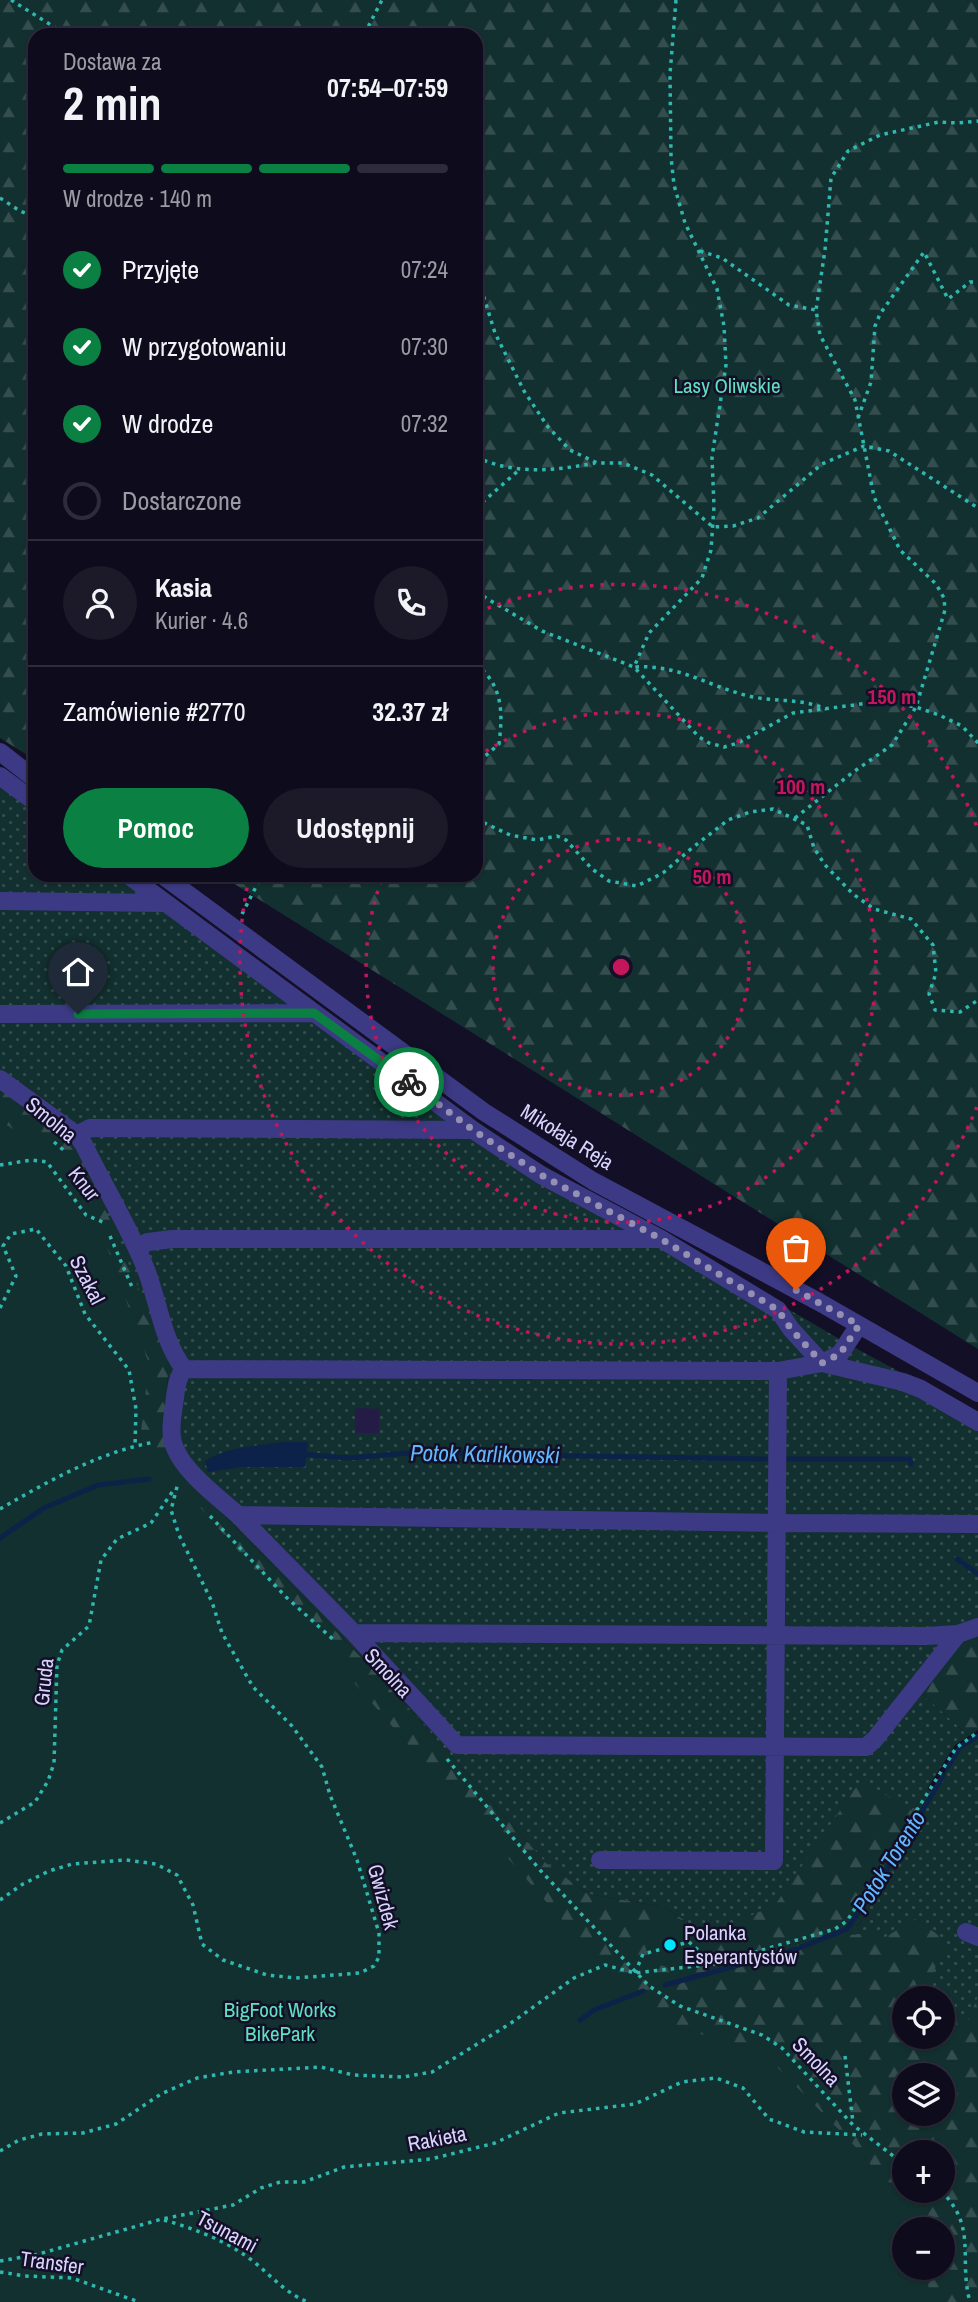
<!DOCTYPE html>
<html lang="pl">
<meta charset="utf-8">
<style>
body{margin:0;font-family:"Archivo Narrow",sans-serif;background:#1c1929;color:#f1f3f6;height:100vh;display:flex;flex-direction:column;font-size:26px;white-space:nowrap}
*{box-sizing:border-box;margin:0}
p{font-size:23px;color:#9b9ba3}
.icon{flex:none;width:38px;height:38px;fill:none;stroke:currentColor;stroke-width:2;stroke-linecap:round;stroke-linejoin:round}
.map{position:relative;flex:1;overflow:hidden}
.panel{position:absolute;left:28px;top:28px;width:455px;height:854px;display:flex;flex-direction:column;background:#0e0b1c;border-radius:21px;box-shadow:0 2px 5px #0004,0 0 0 2px #2e2b3b}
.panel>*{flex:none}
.buttons{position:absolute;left:892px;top:1986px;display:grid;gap:14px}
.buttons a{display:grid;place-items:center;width:63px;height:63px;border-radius:50%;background:#0e0b1c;box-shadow:0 2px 5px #0004,0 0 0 2px #2e2b3b;font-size:35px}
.pin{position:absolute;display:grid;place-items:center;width:60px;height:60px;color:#fff;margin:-72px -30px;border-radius:50% 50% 50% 0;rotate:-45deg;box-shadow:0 0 7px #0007}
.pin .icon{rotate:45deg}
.courier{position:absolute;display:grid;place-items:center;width:70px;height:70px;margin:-35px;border:5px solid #0b8043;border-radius:50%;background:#fff;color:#222;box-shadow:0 2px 9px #0007}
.headline em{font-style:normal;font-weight:700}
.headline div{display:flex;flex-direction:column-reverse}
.headline{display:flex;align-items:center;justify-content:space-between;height:119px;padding:0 35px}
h1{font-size:46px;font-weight:700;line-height:52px}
.bar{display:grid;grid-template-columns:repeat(4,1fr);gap:10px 7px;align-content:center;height:84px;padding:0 35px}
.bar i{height:9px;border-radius:5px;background:#2e2b3b}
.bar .current{background:#0b8043}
.bar p{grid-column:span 4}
.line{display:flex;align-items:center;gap:18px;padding:0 35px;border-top:2px solid #2e2b3b}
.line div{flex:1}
.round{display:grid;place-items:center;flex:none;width:74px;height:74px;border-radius:37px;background:#1c1929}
ol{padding:0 35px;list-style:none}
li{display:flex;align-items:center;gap:21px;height:77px}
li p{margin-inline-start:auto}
li .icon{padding:7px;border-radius:50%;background:#0b8043;color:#fff;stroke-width:4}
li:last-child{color:#9b9ba3}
li i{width:38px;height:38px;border:4px solid #2e2b3b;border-radius:50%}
.cta{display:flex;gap:14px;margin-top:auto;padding:14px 35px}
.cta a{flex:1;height:80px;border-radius:42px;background:#0b8043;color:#fff;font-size:28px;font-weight:700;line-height:80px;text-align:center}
.cta a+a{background:#1c1929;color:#f1f3f6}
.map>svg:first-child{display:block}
</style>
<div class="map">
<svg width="978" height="2302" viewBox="0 0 978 2302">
<defs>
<pattern id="grass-dots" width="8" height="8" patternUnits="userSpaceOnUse" patternTransform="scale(1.75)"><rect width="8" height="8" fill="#12302f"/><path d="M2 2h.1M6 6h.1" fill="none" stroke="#344d4e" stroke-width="1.8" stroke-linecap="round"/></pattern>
<pattern id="forest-firs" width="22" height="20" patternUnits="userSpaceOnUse" patternTransform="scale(1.75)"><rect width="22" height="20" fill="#12302f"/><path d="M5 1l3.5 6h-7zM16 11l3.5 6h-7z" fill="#344d4e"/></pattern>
</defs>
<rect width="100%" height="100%" fill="#130f26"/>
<!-- grass -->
<path fill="url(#grass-dots)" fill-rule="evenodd" d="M0,775L35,800V875H140L420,1082L515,1149L848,1344L978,1414V1632L919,1691L969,1736L955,1745L847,1914L736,1954L664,1907L588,1894L546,1863L398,1696L195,1485L167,1446L168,1360L0,1084Z
M978,1737V2083L898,2052L849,1935L862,1920L932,1793L960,1749ZM905,1998H943V2037H905Z"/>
<!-- forest -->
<path fill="url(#forest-firs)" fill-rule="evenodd" d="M0,0H978V1349L220,875H476V35H35V760L0,738Z
M0,1084L22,1098L77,1150L116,1233L168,1360L167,1446L195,1485L398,1696L546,1863L588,1894L664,1907L707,1935L775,1905L861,1780L913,1811L927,1788L932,1793L862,1920L849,1935L875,1933L884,1938L915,1919L947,1941L924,1993L931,1998H905V2037H943V2007L967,2023L978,1996V2302H0ZM905,2076H943V2114H905ZM905,2152H943V2191H905ZM905,2230H943V2268H905Z
M978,1632V1730L969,1736L919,1691L962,1637Z"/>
<!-- park -->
<path fill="#12302f" d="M0,1121L64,1160L99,1225L149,1364L140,1439L651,2021L760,2050L850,2141L911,2211L915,2229L905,2230V2268H924L932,2302H0Z
M645 1942a25 25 0 1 1 50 0a25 25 0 1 1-50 0Z"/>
<!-- water -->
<path fill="#0c2248" d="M282,1442H308L305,1467H241L208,1472L205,1461C227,1447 256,1446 282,1442Z"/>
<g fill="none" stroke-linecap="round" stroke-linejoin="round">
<!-- stream -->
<path stroke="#0c2248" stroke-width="5" d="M301,1454L348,1458L409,1453L766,1459
M782,1459H910L911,1464
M0,1538L44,1508L98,1485L149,1479
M957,1559L978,1574
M947,1768L960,1747L978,1736
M665,1985L794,1950L847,1929L885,1873L943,1776
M580,2020L594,2010L643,1991"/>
</g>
<!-- building -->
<path fill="#241b47" d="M355,1408L379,1409V1433H355Z"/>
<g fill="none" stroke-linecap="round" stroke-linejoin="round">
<!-- path -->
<path stroke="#2fb8b0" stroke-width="3.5" stroke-dasharray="3.5 5" stroke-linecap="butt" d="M11,0L67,35
M676,0L670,74L671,157L674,185L685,223L717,289L724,326L726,365L712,457L714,506L711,550L702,578L649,633L634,667C677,664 706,685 745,695C773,703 798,697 826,709
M369,35V25L382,0
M0,198L20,211L35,217
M700,251L722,258L789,305L816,310
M476,272L495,333L524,391L548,427L570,450L597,463H623L652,475L713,527L733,526L758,518L822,464L864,446L889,451L978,508
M858,418L871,382L875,326L880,314L924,252L948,299L970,282H978
M476,457C515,475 554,471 595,463
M476,508L519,470
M476,592L542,631L634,667L699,737L709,743L724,747L738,743L793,713L884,701L916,707L939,715L962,726L978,743
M476,664C503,686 503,712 499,744L476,764
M795,818L852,773L892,745L916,707L945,610L944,598L936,584L900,550L874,497L855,400L820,335L816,310L825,250L831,178L848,151L880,135L939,122L958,123L978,121
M476,819L510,835L537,840L557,836L566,840L592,869L609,881L637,886L663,873L692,848L728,820L750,812L773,809L807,825L814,848L825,865L853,894L874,909L911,919L933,945L936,973L929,994L935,1010L960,1012L978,1000
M242,914L262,875
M54,1142L67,1153
M0,1165L32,1160L47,1162L86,1215L105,1223
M110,1236L132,1287
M0,1308L16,1276L3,1246L11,1234L36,1229L66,1266L85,1314L129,1370L136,1409L135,1446
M0,1509C49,1481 99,1452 155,1442
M210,1516L286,1597L336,1642
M447,1759L540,1870L649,1986L680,2006L762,2035L782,2048L853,2125L905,2165
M0,1823L35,1802L48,1781L54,1763L57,1665L62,1650L89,1626L101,1560L117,1539L151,1523L175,1488
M0,1900L23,1884L49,1871L72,1864L126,1860L156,1864L177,1875L193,1905L202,1944L223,1960L267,1975L296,1978L360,1973L374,1966L379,1957V1933L357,1860L330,1795L322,1767L292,1726L253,1687L222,1633L212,1602L179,1535L171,1510L178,1483
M635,1973L643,1954L689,1942L713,1963
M845,2056L853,2123
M0,2151L19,2140L42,2134L83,2133L116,2124L161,2094L197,2078L233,2072L321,2067L353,2075L403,2077L432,2072L511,2023L574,1978L605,1965L635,1973L714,1964L835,1929L847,1921L956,1748L978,1732
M941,2191C978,2227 958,2258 970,2302
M164,2220C192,2228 222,2239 246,2256C268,2271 282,2292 308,2302
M0,2261L35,2255L162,2219L233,2205L261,2188L280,2182H304L344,2167L431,2159L495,2143L559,2113L635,2104L682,2082L716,2078L743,2088L769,2119L804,2132L862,2135
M0,2272L25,2276L72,2278L139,2302"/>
<!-- minor -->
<path stroke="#3d3a85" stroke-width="18" d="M0,752L35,779
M0,776L35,802
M128,875L473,1130L541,1175L661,1239L778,1310L791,1329L822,1363L903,1382L921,1389L978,1422
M162,875L484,1112L593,1181L819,1302L978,1393
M0,901L164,903
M0,1014L314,1013
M0,1079L77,1135L84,1145C103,1184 126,1222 143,1262C158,1296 161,1339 184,1369C176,1379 176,1392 174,1405C172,1419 169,1435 175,1448C185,1473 218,1497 238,1515L778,1523L978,1524
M77,1135L90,1128L473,1130
M137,1248L148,1242L172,1239H657
M184,1369L778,1371L822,1363L840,1354L859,1325
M238,1515L354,1633L457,1745L866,1747L875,1739L958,1634
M354,1633L926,1636L958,1634L978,1627
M600,1860L774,1861L778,1371
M966,1932L978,1937"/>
</g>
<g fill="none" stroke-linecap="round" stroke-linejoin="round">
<!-- done -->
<path stroke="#948fb3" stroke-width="7" stroke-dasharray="0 12.6" d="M409,1082L473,1130L541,1175L661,1239L778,1310L791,1329L822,1363L840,1354L859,1325L796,1290"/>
<!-- route -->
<path stroke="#0b8043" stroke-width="9" d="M78,1014L314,1013L409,1082"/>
</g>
<!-- distance rings -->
<g fill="none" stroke="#c2185b" stroke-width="3.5" stroke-dasharray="3.5 7">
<circle cx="621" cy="967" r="128"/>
<path d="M477 757A255 255 0 1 1 383 876"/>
<path d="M977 1107A383 383 0 0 1 249 878M478 612A383 383 0 0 1 977 827"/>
</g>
<!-- markers -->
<circle fill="#00e5ff" stroke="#130f26" stroke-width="2.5" cx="670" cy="1945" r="7"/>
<g text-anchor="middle" stroke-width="5" stroke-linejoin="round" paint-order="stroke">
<!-- park labels -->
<g font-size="21" fill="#5fe0c0" stroke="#130f26">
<text x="727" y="393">Lasy Oliwskie</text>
<text x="280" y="2017">BigFoot Works<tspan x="280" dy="24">BikePark</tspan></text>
</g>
<!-- street labels -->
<g font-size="21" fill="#d9d4ff" stroke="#130f26">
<text transform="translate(51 1120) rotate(39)" y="7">Smolna</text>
<text transform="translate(567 1137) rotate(32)" y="7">Mikołaja Reja</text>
<text transform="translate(84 1184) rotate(52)" y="7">Knur</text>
<text transform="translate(87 1280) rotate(63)" y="7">Szakal</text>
<text transform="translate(388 1673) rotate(47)" y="7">Smolna</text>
<text transform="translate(44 1682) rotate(-84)" y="7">Gruda</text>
<text transform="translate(383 1897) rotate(75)" y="7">Gwizdek</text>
<text transform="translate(816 2062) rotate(46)" y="7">Smolna</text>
<text transform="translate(437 2139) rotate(-11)" y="7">Rakieta</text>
<text transform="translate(227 2232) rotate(28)" y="7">Tsunami</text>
<text transform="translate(52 2263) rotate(8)" y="7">Transfer</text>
</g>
<!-- poi labels -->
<g font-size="21" fill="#d9d4ff" stroke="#130f26" text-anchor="start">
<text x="684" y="1940">Polanka<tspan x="684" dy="24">Esperantystów</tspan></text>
</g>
<!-- water labels -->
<g font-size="23" font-style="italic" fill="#62b6ff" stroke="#130f26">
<text transform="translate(485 1454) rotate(1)" y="8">Potok Karlikowski</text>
<text transform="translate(889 1862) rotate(-58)" y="8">Potok Torento</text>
</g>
</g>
<circle cx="621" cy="967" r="10" fill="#c2185b" stroke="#130f26" stroke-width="3.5"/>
<g font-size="21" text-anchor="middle" font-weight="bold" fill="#c2185b" stroke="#130f26" stroke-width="5" stroke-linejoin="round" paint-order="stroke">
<text x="892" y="704">150 m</text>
<text x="801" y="794">100 m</text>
<text x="712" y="884">50 m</text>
</g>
</svg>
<div class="buttons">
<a><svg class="icon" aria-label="locate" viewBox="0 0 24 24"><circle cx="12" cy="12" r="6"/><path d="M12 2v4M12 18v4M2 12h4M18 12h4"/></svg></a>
<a><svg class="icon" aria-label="layers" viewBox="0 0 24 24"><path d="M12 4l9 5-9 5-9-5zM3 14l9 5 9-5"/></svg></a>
<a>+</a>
<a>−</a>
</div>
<div class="pin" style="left:796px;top:1290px;background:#ea580c"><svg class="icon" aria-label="bag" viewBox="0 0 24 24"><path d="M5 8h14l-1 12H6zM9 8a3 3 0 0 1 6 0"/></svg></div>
<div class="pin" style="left:78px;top:1014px;background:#1f2937"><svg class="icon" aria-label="home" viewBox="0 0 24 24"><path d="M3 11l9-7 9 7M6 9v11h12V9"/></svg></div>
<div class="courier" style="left:409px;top:1082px"><svg class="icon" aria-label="bike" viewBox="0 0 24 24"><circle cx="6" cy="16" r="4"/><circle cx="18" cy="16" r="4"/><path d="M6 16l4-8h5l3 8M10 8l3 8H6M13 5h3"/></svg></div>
<section class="panel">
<div class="headline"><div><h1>2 min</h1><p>Dostawa za</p></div><em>07:54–07:59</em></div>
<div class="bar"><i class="current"></i><i class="current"></i><i class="current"></i><i></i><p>W drodze · 140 m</p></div>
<ol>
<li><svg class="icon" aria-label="check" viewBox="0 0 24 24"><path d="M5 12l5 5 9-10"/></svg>Przyjęte<p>07:24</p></li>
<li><svg class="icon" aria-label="check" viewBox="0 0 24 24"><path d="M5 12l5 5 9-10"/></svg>W przygotowaniu<p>07:30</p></li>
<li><svg class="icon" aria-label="check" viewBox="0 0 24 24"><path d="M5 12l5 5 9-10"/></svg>W drodze<p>07:32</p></li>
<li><i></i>Dostarczone</li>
</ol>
<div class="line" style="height:126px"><a class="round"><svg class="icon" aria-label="person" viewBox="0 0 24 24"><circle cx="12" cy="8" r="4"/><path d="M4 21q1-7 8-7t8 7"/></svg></a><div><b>Kasia</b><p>Kurier · 4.6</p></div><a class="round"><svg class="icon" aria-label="phone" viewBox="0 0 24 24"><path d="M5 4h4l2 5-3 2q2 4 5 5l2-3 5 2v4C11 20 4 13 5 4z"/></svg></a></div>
<div class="line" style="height:91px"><div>Zamówienie #2770</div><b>32.37 zł</b></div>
<div class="cta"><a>Pomoc</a><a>Udostępnij</a></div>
</section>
</div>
